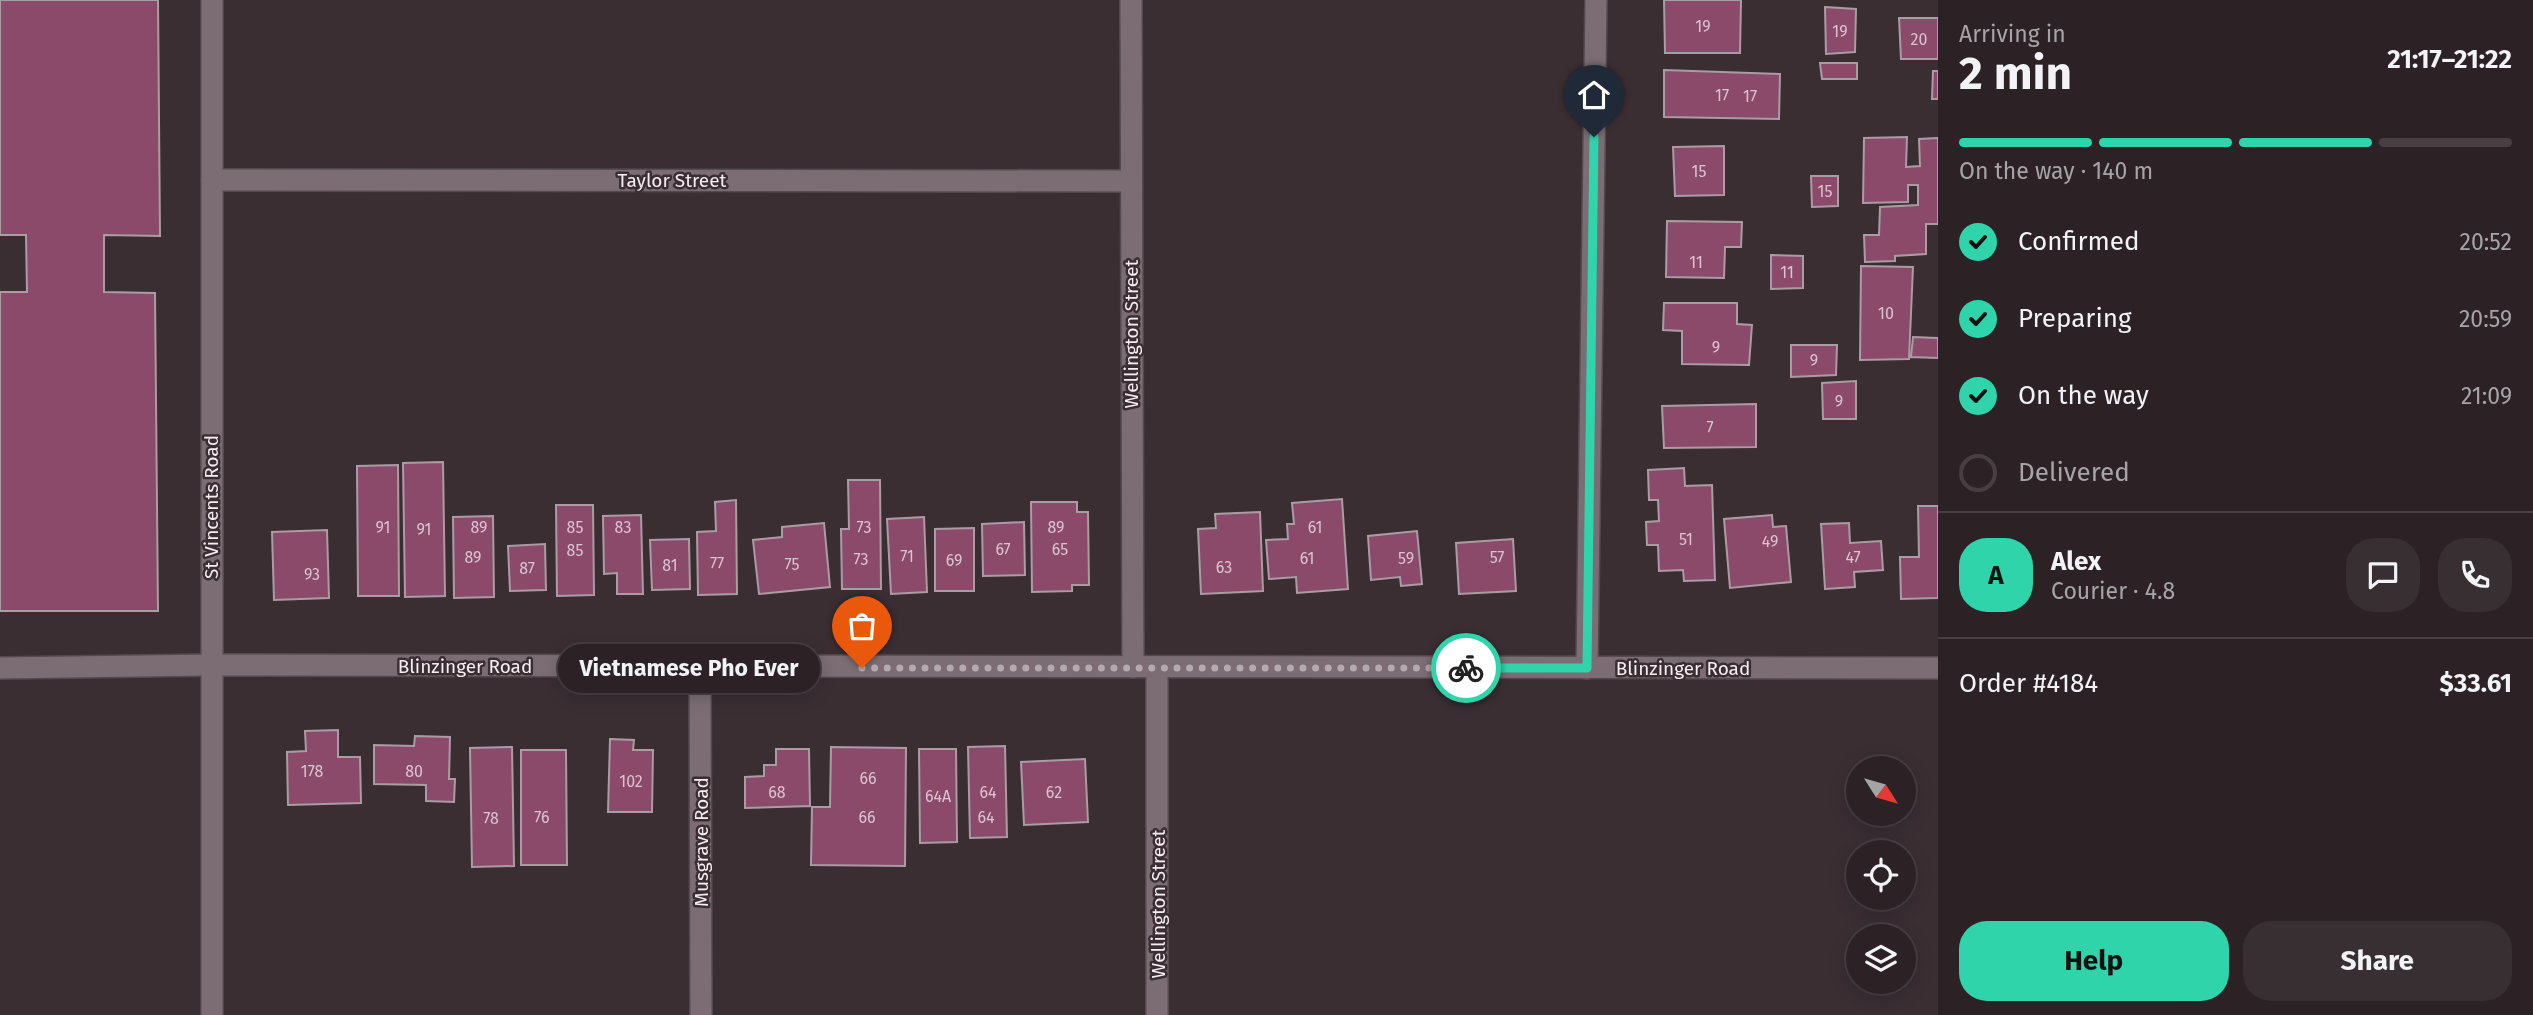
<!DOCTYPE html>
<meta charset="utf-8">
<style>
body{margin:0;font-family:"Fira Sans",sans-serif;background:#382f32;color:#f1f3f6;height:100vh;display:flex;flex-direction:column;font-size:26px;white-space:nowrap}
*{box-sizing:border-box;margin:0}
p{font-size:23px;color:#a6a4a7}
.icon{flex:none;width:38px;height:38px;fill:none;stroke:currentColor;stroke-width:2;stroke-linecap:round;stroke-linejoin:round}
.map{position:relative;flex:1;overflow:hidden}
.drawer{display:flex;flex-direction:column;background:#2c2226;width:595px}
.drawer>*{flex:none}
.needle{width:46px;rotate:127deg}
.buttons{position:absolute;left:1846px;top:756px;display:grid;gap:14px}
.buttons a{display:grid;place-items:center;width:70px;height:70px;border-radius:50%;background:#2c2226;box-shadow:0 4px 18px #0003,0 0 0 2px #483f43;font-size:35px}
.pin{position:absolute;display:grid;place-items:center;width:60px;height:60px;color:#fff;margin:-72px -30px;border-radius:50% 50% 50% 0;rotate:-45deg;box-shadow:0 0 7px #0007}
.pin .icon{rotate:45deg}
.courier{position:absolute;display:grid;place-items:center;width:70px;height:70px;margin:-35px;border:5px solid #2fd4aa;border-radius:50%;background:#fff;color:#222;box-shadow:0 2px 9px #0007}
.bubble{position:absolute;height:49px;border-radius:24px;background:#2c2226;box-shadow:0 4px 18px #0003,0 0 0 2px #483f43;font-size:23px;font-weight:700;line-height:49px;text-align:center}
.summary em{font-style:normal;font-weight:700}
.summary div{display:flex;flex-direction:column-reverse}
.summary{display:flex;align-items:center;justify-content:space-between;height:119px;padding:0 21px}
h1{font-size:46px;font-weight:700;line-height:52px}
.bar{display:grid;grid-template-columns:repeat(4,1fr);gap:10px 7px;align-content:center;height:84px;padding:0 21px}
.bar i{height:9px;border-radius:5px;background:#483f43}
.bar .current{background:#2fd4aa}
.bar p{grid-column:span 4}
.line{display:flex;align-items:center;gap:18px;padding:0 21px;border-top:2px solid #483f43}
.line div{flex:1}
.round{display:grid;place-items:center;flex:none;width:74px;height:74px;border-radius:28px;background:#382f32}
ol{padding:0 21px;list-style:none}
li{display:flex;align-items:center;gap:21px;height:77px}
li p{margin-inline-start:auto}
li .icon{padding:7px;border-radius:50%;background:#2fd4aa;color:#111;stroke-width:4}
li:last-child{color:#a6a4a7}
li i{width:38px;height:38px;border:4px solid #483f43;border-radius:50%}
.button{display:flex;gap:14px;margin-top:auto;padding:14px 21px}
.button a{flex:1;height:80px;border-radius:28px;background:#2fd4aa;color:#111;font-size:28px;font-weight:700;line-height:80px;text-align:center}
.button a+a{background:#382f32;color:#f1f3f6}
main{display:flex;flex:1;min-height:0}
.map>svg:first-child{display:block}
</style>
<main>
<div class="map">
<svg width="1938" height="1015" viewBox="0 0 1938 1015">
<rect width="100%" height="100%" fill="#3a2e33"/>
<!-- building -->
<path fill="#8b4a6a" stroke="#aa9ca2" stroke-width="2" d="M0,0H158L160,236L104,235V292L155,293L158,611H0V292H27L26,235H0Z
M1664,0H1741L1740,53H1665Z
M1825,7L1856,9L1855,52L1826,54Z
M1899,18H1938V59H1901Z
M1820,63H1857V79H1822Z
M1664,70L1780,74L1779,119L1664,117Z
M1933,71H1938V99H1932Z
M1907,137L1906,167L1920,166L1919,139L1938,138V224H1926V254L1895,256V261L1865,262L1864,235H1879L1880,207L1918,205V185H1908V202L1863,203L1864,138Z
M1724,146V195L1675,196L1673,147Z
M1811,176H1838V206L1812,207Z
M1667,221L1742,222L1741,247H1725L1724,278L1666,277Z
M1771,255L1803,256V288L1771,289Z
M1861,266L1913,267L1909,359L1860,360Z
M1664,303H1737V324L1752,325L1749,365L1682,364V331L1663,330Z
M1913,337L1938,338V358L1911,357Z
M1791,345H1837L1836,375L1791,377Z
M1856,381V419H1823L1822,383Z
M1756,404V447L1664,448L1662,406Z
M443,462L445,596L405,597L403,463Z
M398,465L399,596H358L357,466Z
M1684,468L1685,486L1712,485L1715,580L1684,581L1683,570L1659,571L1658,545H1647L1646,522L1659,521L1658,500H1649L1648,470Z
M848,480H880L881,589H842L841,529H849Z
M1342,499L1348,589L1297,593L1296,577L1269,579L1266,540L1288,539L1287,524H1294L1292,503Z
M736,500L737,594L698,595L697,532L716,531L715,502Z
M1031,502H1077V512H1088L1089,585H1072V591L1032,592Z
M556,505H593L594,595L557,596Z
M1918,506H1938V598L1901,599L1900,557H1919Z
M1260,512L1263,591L1201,594L1198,529L1216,528L1215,514Z
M641,515L643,594H617V573L604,574L603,516Z
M1772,515L1773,527L1786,526L1791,582L1730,588L1724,519Z
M493,516L494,597L454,598L453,517Z
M924,517L927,592L891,594L887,519Z
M1024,522L1025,575L983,576L982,524Z
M824,523L830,587L759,594L753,540L782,537V527Z
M1849,523L1850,543L1881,541L1883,570L1854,572L1855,587L1825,589L1821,524Z
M974,528V591H935V529Z
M327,530L329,598L274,600L272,532Z
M1417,531L1422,584L1401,586L1400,577L1371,580L1368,536Z
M689,539L690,589L652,590L650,540Z
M1513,539L1516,591L1459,594L1456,543Z
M545,544L546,590L510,591L508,546Z
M338,730V757H360L361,803L288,805L287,752L306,751L305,731Z
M415,736L450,737L449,779H455L454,802L426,801V785L374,784V745L414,746Z
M610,739L634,740L633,750H653L652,812H608Z
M1005,746L1007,837L970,838L968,747Z
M512,747L514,866L472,867L470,748Z
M831,747L906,748L905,866L811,865L812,807H830Z
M776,749H809L810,806L745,808V777L764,776V765H776Z
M919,749H956L957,842L920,843Z
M521,750H566L567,865H521Z
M1085,759L1088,822L1024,825L1021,762Z"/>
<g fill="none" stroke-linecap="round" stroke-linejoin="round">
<defs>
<path id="street" d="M1131,0L1133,667
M212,180L1131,181
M0,668L211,665
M700,668L701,1015
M1587,668L1596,0
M1157,1015V667"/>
<path id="secondary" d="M212,0V1015
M211,665L1938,668"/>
</defs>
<!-- street casing -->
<use href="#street" stroke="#544a4e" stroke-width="24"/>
<!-- secondary casing -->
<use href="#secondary" stroke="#544a4e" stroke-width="24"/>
<!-- street -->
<use href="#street" stroke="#7b6d73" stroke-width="21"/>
<!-- secondary -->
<use href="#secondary" stroke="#7b6d73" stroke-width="21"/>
</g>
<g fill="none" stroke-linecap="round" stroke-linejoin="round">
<!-- done -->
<path stroke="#b4aaae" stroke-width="7" stroke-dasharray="0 12.6" d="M862,668H1466"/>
<!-- route -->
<path stroke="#2fd4aa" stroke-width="9" d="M1466,668H1587L1594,137"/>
</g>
<g text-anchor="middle" stroke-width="5" stroke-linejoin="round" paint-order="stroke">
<!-- number labels -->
<g font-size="16" fill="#dac4cf">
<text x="1703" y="32">19</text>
<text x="1840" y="37">19</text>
<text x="1919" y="45">20</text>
<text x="1722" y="101">17</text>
<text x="1750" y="102">17</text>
<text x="1699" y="177">15</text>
<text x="1825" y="197">15</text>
<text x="1696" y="268">11</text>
<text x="1787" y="278">11</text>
<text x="1886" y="319">10</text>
<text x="1716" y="353">9</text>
<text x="1814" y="366">9</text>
<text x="1839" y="407">9</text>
<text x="1710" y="433">7</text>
<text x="383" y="533">91</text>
<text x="479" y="533">89</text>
<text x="575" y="533">85</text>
<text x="623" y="533">83</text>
<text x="864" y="533">73</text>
<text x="1056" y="533">89</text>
<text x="1315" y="533">61</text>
<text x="424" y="535">91</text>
<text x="1686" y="545">51</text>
<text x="1770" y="547">49</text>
<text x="1003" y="555">67</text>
<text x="1060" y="555">65</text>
<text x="575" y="556">85</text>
<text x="907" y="562">71</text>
<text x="473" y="563">89</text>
<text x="1497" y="563">57</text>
<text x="1853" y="563">47</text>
<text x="1307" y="564">61</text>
<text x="1406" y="564">59</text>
<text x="861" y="565">73</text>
<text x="954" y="566">69</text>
<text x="717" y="569">77</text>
<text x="792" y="570">75</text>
<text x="670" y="571">81</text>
<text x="1224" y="573">63</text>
<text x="527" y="574">87</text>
<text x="312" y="580">93</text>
<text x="312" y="777">178</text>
<text x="414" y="777">80</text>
<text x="868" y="784">66</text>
<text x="631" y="787">102</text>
<text x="777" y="798">68</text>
<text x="988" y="798">64</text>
<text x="1054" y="798">62</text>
<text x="938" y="802">64A</text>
<text x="542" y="823">76</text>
<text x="867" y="823">66</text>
<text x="986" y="823">64</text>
<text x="491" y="824">78</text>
</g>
<!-- street labels -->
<g font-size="19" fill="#f5edf1" stroke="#3a2e33">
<text x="672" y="187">Taylor Street</text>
<text transform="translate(1131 334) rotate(-90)" y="7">Wellington Street</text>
<text transform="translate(211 507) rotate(-90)" y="7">St Vincents Road</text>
<text x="465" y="673">Blinzinger Road</text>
<text x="1683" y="675">Blinzinger Road</text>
<text transform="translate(701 842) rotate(-90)" y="7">Musgrave Road</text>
<text transform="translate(1158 904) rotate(-90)" y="7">Wellington Street</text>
</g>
</g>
</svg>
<div class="buttons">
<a><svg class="needle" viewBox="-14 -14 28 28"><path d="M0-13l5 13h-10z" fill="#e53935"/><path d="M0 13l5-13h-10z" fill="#a6a4a7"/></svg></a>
<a><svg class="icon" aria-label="locate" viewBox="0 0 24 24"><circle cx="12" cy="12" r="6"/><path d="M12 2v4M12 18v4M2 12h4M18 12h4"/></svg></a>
<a><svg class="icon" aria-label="layers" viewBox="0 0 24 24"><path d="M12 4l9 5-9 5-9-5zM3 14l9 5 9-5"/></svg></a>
</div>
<div class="pin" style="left:862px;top:668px;background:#ea580c"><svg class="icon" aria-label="bag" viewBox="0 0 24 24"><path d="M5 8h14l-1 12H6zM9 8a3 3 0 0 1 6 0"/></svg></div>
<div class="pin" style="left:1594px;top:137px;background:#1f2937"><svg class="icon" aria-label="home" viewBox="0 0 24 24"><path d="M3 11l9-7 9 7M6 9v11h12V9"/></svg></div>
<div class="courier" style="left:1466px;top:668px"><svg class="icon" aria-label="bike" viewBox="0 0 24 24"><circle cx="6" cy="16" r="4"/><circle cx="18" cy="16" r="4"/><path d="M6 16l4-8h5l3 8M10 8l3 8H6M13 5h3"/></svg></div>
<div class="bubble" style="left:558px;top:644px;width:262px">Vietnamese Pho Ever</div>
</div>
<section class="drawer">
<div class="summary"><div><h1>2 min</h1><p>Arriving in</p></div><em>21:17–21:22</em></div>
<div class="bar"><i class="current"></i><i class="current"></i><i class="current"></i><i></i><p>On the way · 140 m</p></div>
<ol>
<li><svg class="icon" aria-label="check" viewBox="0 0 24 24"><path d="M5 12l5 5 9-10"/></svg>Confirmed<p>20:52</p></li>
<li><svg class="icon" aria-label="check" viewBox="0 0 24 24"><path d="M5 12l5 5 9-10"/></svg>Preparing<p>20:59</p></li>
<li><svg class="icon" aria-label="check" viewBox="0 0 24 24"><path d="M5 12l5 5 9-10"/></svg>On the way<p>21:09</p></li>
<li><i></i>Delivered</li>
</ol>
<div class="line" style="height:126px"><b class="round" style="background:#2fd4aa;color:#111">A</b><div><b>Alex</b><p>Courier · 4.8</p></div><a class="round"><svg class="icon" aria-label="chat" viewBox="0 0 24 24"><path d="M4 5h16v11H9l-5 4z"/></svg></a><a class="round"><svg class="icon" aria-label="phone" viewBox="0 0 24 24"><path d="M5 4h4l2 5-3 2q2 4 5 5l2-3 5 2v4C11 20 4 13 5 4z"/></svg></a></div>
<div class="line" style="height:91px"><div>Order #4184</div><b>$33.61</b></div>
<div class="button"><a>Help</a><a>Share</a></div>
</section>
</main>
